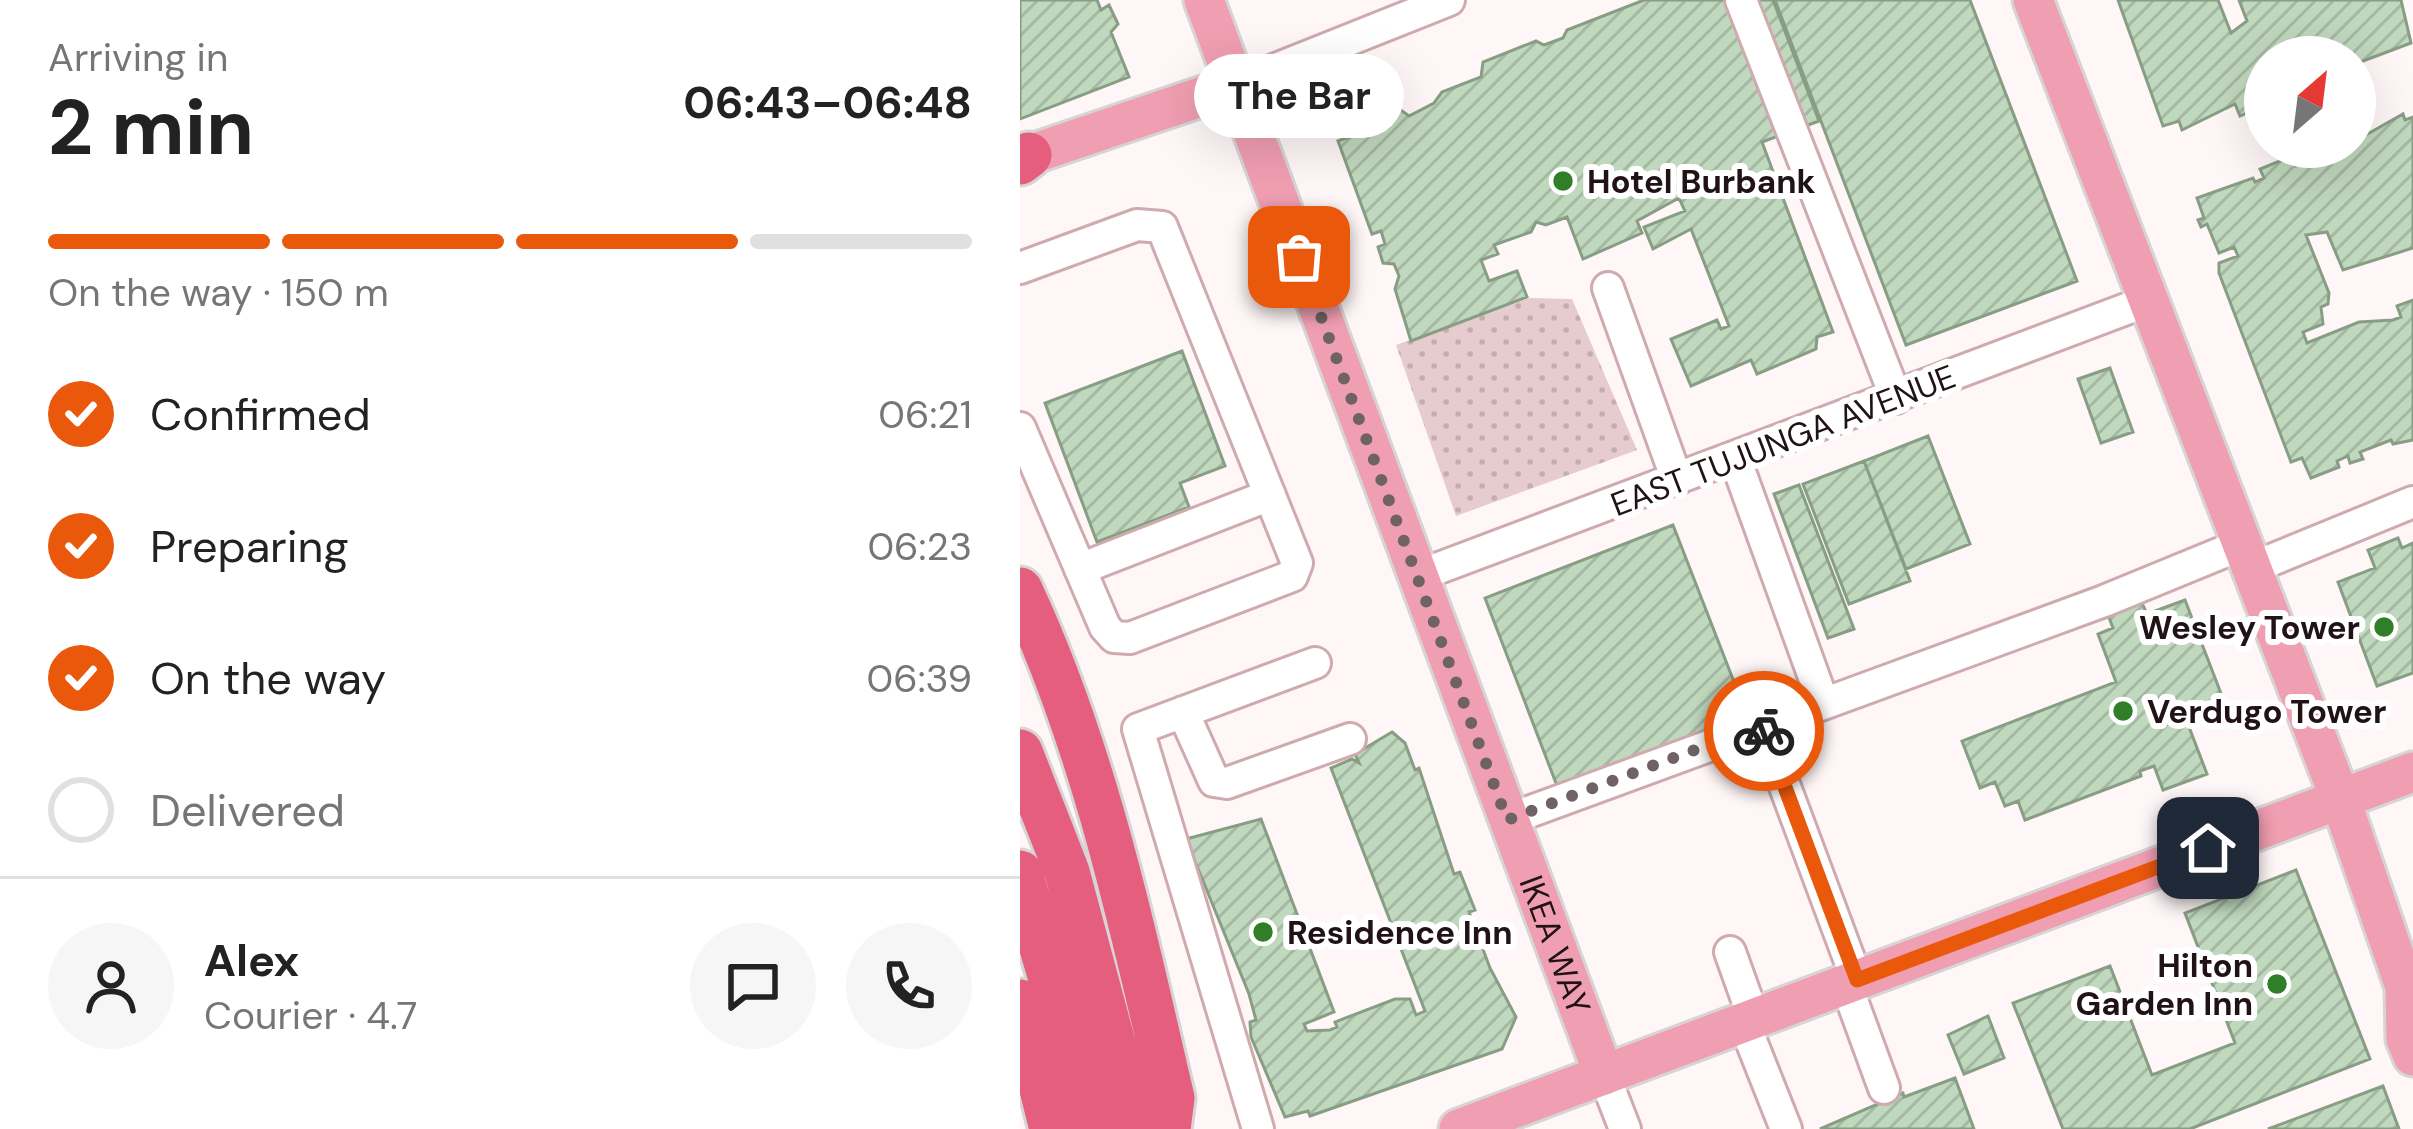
<!DOCTYPE html>
<meta charset="utf-8">
<style>
body{margin:0;font-family:"DM Sans",sans-serif;background:#f6f6f6;color:#222;height:100vh;display:flex;flex-direction:column;font-size:45px;white-space:nowrap}
*{box-sizing:border-box;margin:0}
p{font-size:39px;color:#767676}
.icon{flex:none;width:66px;height:66px;fill:none;stroke:currentColor;stroke-width:2;stroke-linecap:round;stroke-linejoin:round}
.map{position:relative;flex:1;overflow:hidden}
.details{display:flex;flex-direction:column;background:#fff;width:1020px}
.details>*{flex:none}
.needle{width:78px;rotate:28deg}
.controls{position:absolute;left:1224px;top:36px;display:grid;gap:24px}
.controls a{display:grid;place-items:center;width:132px;height:132px;border-radius:50%;background:#fff;box-shadow:0 12px 48px #0002;font-size:60px}
.pin{position:absolute;display:grid;place-items:center;width:102px;height:102px;color:#fff;margin:-51px;border-radius:24px;box-shadow:0 6px 18px #0006}
.courier{position:absolute;display:grid;place-items:center;width:120px;height:120px;margin:-60px;border:9px solid #ea580c;border-radius:50%;background:#fff;color:#222;box-shadow:0 3px 15px #0007}
.bubble{position:absolute;height:84px;border-radius:42px;background:#fff;box-shadow:0 12px 48px #0002;font-size:39px;font-weight:700;line-height:84px;text-align:center}
.headline em{font-style:normal;font-weight:700}
.headline div{display:flex;flex-direction:column-reverse}
.headline{display:flex;align-items:center;justify-content:space-between;height:204px;padding:0 48px}
h1{font-size:78px;font-weight:700;line-height:90px}
.bar{display:grid;grid-template-columns:repeat(4,1fr);gap:18px 12px;align-content:center;height:144px;padding:0 48px}
.bar i{height:15px;border-radius:9px;background:#e0e0e0}
.bar .on{background:#ea580c}
.bar p{grid-column:span 4}
.line{display:flex;align-items:center;gap:30px;padding:0 48px;border-top:3px solid #e0e0e0}
.line div{flex:1}
.round{display:grid;place-items:center;flex:none;width:126px;height:126px;border-radius:63px;background:#f6f6f6}
ol{padding:0 48px;list-style:none}
li{display:flex;align-items:center;gap:36px;height:132px}
li p{margin-inline-start:auto}
li .icon{padding:12px;border-radius:50%;background:#ea580c;color:#fff;stroke-width:4}
li:last-child{color:#767676}
li i{width:66px;height:66px;border:6px solid #e0e0e0;border-radius:50%}
main{display:flex;flex:1;min-height:0}
.map>svg:first-child{display:block}
</style>
<main>
<section class="details">
<div class="headline"><div><h1>2 min</h1><p>Arriving in</p></div><em>06:43–06:48</em></div>
<div class="bar"><i class="on"></i><i class="on"></i><i class="on"></i><i></i><p>On the way · 150 m</p></div>
<ol>
<li><svg class="icon" aria-label="check" viewBox="0 0 24 24"><path d="M5 12l5 5 9-10"/></svg>Confirmed<p>06:21</p></li>
<li><svg class="icon" aria-label="check" viewBox="0 0 24 24"><path d="M5 12l5 5 9-10"/></svg>Preparing<p>06:23</p></li>
<li><svg class="icon" aria-label="check" viewBox="0 0 24 24"><path d="M5 12l5 5 9-10"/></svg>On the way<p>06:39</p></li>
<li><i></i>Delivered</li>
</ol>
<div class="line" style="height:216px"><a class="round"><svg class="icon" aria-label="person" viewBox="0 0 24 24"><circle cx="12" cy="8" r="4"/><path d="M4 21q1-7 8-7t8 7"/></svg></a><div><b>Alex</b><p>Courier · 4.7</p></div><a class="round"><svg class="icon" aria-label="chat" viewBox="0 0 24 24"><path d="M4 5h16v11H9l-5 4z"/></svg></a><a class="round"><svg class="icon" aria-label="phone" viewBox="0 0 24 24"><path d="M5 4h4l2 5-3 2q2 4 5 5l2-3 5 2v4C11 20 4 13 5 4z"/></svg></a></div>
</section>
<div class="map">
<svg width="1393" height="1129" viewBox="0 0 1393 1129">
<defs>
<pattern id="garden-dots" width="8" height="8" patternUnits="userSpaceOnUse" patternTransform="scale(3)"><rect width="8" height="8" fill="#e6cbcf"/><path d="M2 2h.1M6 6h.1" fill="none" stroke="#c5adb1" stroke-width="1.8" stroke-linecap="round"/></pattern>
<pattern id="building-hatch" width="6" height="6" patternUnits="userSpaceOnUse" patternTransform="scale(3)"><rect width="6" height="6" fill="#c0d8bd"/><path d="M-1 1l2-2M0 6l6-6M5 7l2-2" fill="none" stroke="#a5b8a2"/></pattern>
</defs>
<rect width="100%" height="100%" fill="#fff6f7"/>
<!-- garden -->
<path fill="url(#garden-dots)" d="M510,298L552,299L617,450L436,516L376,345Z"/>
<!-- building -->
<path fill="url(#building-hatch)" stroke="#879e84" stroke-width="3" d="M0,0H77L81,10L89,5L98,24L91,32L109,77L0,119Z
M624,0H753L799,121L742,142L813,332L797,337L796,349L737,374L731,360L671,386L651,339L697,320L701,329L709,326L671,229L633,249L624,227L665,211L659,198L617,221L622,233L563,259L547,217L526,225L516,222L511,232L474,245L478,254L461,260L469,281L497,271L507,297L391,341L375,289L379,276L374,264L363,263L358,247L365,244L361,231L352,234L318,141L329,137L333,125L375,106L389,116L414,103L422,92L461,77L463,62L516,41L524,45L543,38L547,30Z
M755,0H950L1057,281L886,345Z
M1098,0H1198L1211,33L1227,21L1219,0H1381L1391,43L1335,64V57H1245V105L1220,116L1215,104L1162,130L1159,121L1143,126Z
M1383,114L1385,120L1393,117V248L1323,270L1307,232L1286,235L1309,293L1308,304L1301,307L1303,324L1283,332L1287,343L1339,322L1373,320L1381,317L1377,306L1393,300V440L1373,444L1371,440L1340,452L1343,459L1330,463L1328,456L1317,461L1319,467L1291,478L1282,458L1271,462L1199,273V263L1218,256L1214,247L1199,253L1187,224L1181,227L1178,220L1184,218L1177,198L1233,178L1235,182L1244,178L1240,169L1272,156L1276,166L1315,147H1335L1337,140Z
M162,351L205,466L160,483L169,507L77,542L25,403Z
M1090,368L1113,432L1081,443L1058,379Z
M908,436L950,544L886,569L844,461Z
M844,461L890,581L829,604L783,484Z
M779,485L834,629L808,638L754,494Z
M653,525L728,718L539,791L465,598Z
M1378,538L1382,548L1393,543V673L1357,686L1318,582L1355,568L1348,550Z
M1165,600L1205,704L1166,719L1187,774L1143,790L1134,766L1120,771L1121,776L1005,820L998,801L985,806L975,782L960,788L942,741L1096,682L1078,634L1093,628L1088,615L1122,603L1127,614Z
M372,732L385,743L395,770L399,768L434,874L440,872L455,910L449,912L470,968L496,1017L482,1049L290,1116L288,1111L265,1117L231,1037L230,1022L236,1020L229,994L166,839L241,819L314,1012L284,1024L287,1031L310,1030L317,1027L315,1022L375,999H390L396,1015L405,1011L311,768L332,759L339,763L335,754Z
M1276,870L1350,1059L1170,1129H1043L993,1003L1090,966L1132,1075L1215,1043L1165,913Z
M968,1016L984,1058L944,1074L928,1035Z
M935,1078L954,1129H800L883,1093L884,1097Z
M1363,1086L1379,1129H1248Z"/>
<g fill="none" stroke-linecap="round" stroke-linejoin="round">
<defs>
<path id="minor" d="M721,0L876,398
M216,85L429,0
M0,268L117,225L142,227L277,563L272,576L110,638L94,637L85,627L0,428
M588,288L657,480
M715,458L803,702
M1232,568L1393,502
M60,569L250,495
M395,577L1130,300
M163,712L194,781L207,783L330,739
M742,725L837,980
M487,820L1084,601L1223,544
M710,952L734,1019
M826,984L864,1088
M724,1023L766,1129
M584,1075L605,1129
M238,1129L118,729L295,663"/>
<g id="major">
<path id="s1" d="M184,0L584,1075"/>
<path d="M1013,0L1320,798L1385,987L1386,1039L1393,1056"/>
<path d="M0,158L216,85"/>
<path d="M439,1129L1393,772"/>
</g>
<path id="highway" d="M0,162L9,155
M0,590C75,750 112,927 152,1098L148,1129
M0,752L47,872L116,1129
M0,873L75,1129
M0,1002L32,1129"/>
</defs>
<!-- minor casing -->
<use href="#minor" stroke="#cfaaaf" stroke-width="36"/>
<!-- major casing -->
<use href="#major" stroke="#d7d4d5" stroke-width="45"/>
<!-- highway casing -->
<use href="#highway" stroke="#d7d4d5" stroke-width="51"/>
<!-- minor -->
<use href="#minor" stroke="#fff" stroke-width="30"/>
<!-- major -->
<use href="#major" stroke="#f09eb1" stroke-width="39"/>
<!-- highway -->
<use href="#highway" stroke="#e65e7d" stroke-width="45"/>
</g>
<g fill="none" stroke-linecap="round" stroke-linejoin="round">
<!-- done -->
<path stroke="#6e6264" stroke-width="12" stroke-dasharray="0 21.6" d="M279,257L487,820L742,725L744,731"/>
<!-- route -->
<path stroke="#ea580c" stroke-width="15" d="M744,731L837,980L1188,848"/>
</g>
<!-- markers -->
<g fill="#307e27" stroke="#fff" stroke-width="4.5">
<circle cx="543" cy="181" r="12"/>
<circle cx="1364" cy="627" r="12"/>
<circle cx="1103" cy="711" r="12"/>
<circle cx="243" cy="932" r="12"/>
<circle cx="1257" cy="984" r="12"/>
</g>
<g text-anchor="middle" stroke-width="12" stroke-linejoin="round" paint-order="stroke">
<!-- poi labels -->
<g font-size="33" font-weight="bold" fill="#201215" stroke="#fff" text-anchor="start">
<text x="567" y="193">Hotel Burbank</text>
<text x="1340" y="639" text-anchor="end">Wesley Tower</text>
<text x="1127" y="723">Verdugo Tower</text>
<text x="267" y="944">Residence Inn</text>
<text x="1233" y="977" text-anchor="end">Hilton<tspan x="1233" dy="38">Garden Inn</tspan></text>
</g>
<!-- street labels -->
<g font-size="33" fill="#201215" stroke="#fff">
<text transform="translate(763 440) rotate(-21)" y="12">EAST TUJUNGA AVENUE</text>
<text dy="12" stroke="none"><textPath href="#s1" startOffset="1008">IKEA WAY</textPath></text>
</g>
</g>
</svg>
<div class="controls">
<a><svg class="needle" viewBox="-14 -14 28 28"><path d="M0-13l5 13h-10z" fill="#e53935"/><path d="M0 13l5-13h-10z" fill="#767676"/></svg></a>
</div>
<div class="pin" style="left:279px;top:257px;background:#ea580c"><svg class="icon" aria-label="bag" viewBox="0 0 24 24"><path d="M5 8h14l-1 12H6zM9 8a3 3 0 0 1 6 0"/></svg></div>
<div class="pin" style="left:1188px;top:848px;background:#1f2937"><svg class="icon" aria-label="home" viewBox="0 0 24 24"><path d="M3 11l9-7 9 7M6 9v11h12V9"/></svg></div>
<div class="courier" style="left:744px;top:731px"><svg class="icon" aria-label="bike" viewBox="0 0 24 24"><circle cx="6" cy="16" r="4"/><circle cx="18" cy="16" r="4"/><path d="M6 16l4-8h5l3 8M10 8l3 8H6M13 5h3"/></svg></div>
<div class="bubble" style="left:174px;top:54px;width:210px">The Bar</div>
</div>
</main>
